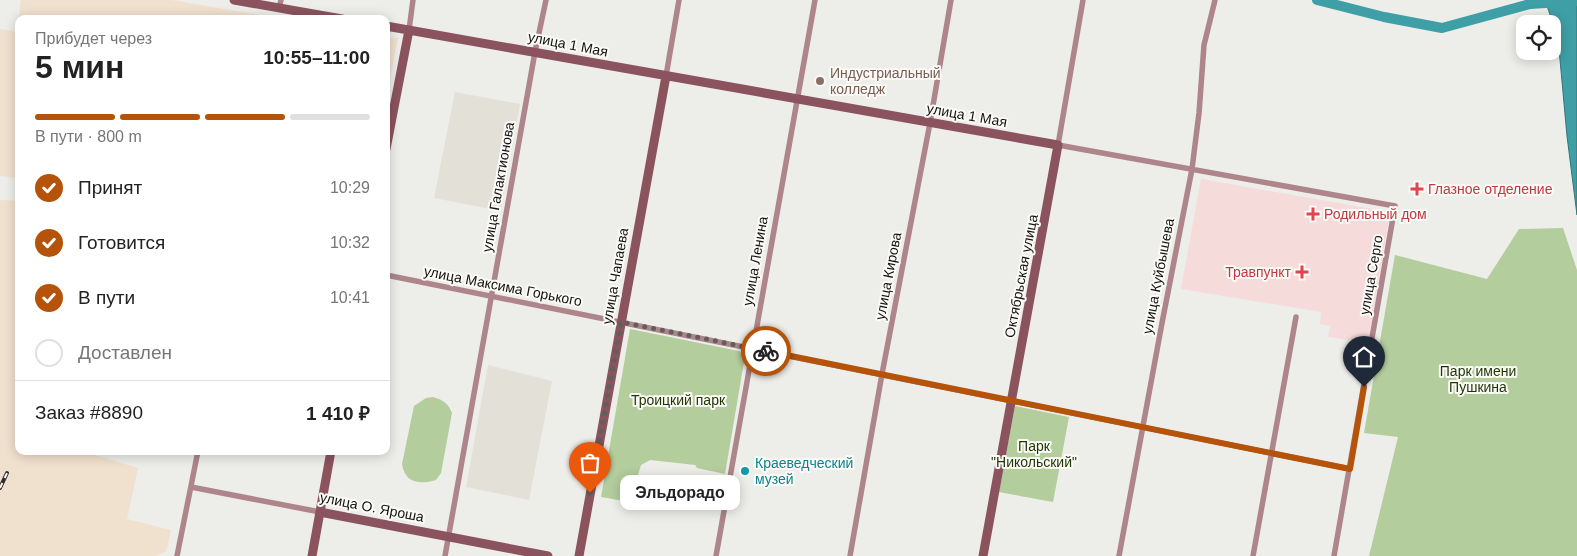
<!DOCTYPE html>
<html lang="ru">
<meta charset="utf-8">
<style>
body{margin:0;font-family:Arial,sans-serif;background:#f6f6f6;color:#222;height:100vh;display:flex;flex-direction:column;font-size:19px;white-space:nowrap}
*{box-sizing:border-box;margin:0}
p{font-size:16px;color:#767676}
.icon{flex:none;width:28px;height:28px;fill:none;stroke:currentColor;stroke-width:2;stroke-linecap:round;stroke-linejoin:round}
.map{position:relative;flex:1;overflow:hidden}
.drawer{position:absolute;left:15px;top:15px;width:375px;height:440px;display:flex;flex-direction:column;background:#fff;border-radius:10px;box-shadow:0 2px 12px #0003}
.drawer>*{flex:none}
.controls{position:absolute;left:1516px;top:15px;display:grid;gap:10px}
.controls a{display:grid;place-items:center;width:45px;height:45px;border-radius:10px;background:#fff;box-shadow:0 2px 12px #0003;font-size:25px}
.pin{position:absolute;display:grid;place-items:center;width:42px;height:42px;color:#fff;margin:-51px -21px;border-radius:50% 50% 50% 0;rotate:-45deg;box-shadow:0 0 5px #0007}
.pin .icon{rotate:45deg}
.courier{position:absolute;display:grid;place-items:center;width:50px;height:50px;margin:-25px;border:4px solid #b45309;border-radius:50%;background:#fff;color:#222;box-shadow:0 1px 6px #0007}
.bubble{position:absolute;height:35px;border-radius:10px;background:#fff;box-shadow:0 2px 12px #0003;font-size:16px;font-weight:800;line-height:35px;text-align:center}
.headline em{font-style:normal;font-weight:800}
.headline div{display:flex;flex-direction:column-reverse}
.headline{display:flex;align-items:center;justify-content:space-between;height:85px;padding:0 20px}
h1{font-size:32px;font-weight:800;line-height:38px}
.bar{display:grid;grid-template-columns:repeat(4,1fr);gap:8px 5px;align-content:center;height:60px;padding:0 20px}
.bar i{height:6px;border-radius:4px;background:#e0e0e0}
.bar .active{background:#b45309}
.bar p{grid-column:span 4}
.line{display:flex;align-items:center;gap:12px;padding:0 20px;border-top:1px solid #e0e0e0}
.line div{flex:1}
ol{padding:0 20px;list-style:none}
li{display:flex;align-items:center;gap:15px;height:55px}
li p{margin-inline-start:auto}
li .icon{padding:5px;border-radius:50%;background:#b45309;color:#fff;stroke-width:4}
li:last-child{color:#767676}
li i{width:28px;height:28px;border:2px solid #e0e0e0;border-radius:50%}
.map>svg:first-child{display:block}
</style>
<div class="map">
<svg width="1577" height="556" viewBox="0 0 1577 556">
<rect width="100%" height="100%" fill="#edede9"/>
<!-- built -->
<path fill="#e3e1d7" d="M455,92L520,104L501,211L434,198Z
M488,365L552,381L529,500L466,487Z"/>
<!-- industrial -->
<path fill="#f0e0ce" d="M21,0H172L282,19H19V178L0,176V29L17,32Z
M386,37L398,38L386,97Z
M0,200L19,201V451H82L138,468L127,519L171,530L166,551L156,556H0Z"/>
<!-- medical -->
<path fill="#f6dbdb" d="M1201,179L1390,212L1368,343L1328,337L1330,326L1320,324L1321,312L1181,289Z"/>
<!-- green -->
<path fill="#b3cd9d" d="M1563,228L1577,270V556H1369L1398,437L1364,433L1395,255L1487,279L1519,229Z
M630,329L739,351L745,356L725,474L697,468L695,465L650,460L641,465L630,502L601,497Z
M433,397C443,400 448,403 452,413L441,473L436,480C419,485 405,483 402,464L414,406L426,398Z
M1015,406L1069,417L1053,502L999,492Z"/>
<!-- water -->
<path fill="#3f9fa6" stroke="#327579" d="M1545,0H1577V215L1567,136L1558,38Z"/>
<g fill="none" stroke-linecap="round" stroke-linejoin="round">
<!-- river -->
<path stroke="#3f9fa6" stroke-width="10" d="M1317,0L1384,17L1442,28L1530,4L1577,1"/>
<!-- street -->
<path stroke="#ad858b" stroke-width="5.5" d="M1083,0L1058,145L1395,206L1334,556
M279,8L281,0
M409,30L413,0
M666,76L679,0
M386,275L1350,469
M191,487L320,512
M177,556L198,451
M445,556L535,52L546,0
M716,556L815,0
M850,556L882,374L930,123L951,0
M1119,556L1162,323L1192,169L1199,113L1204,45L1215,0
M1253,556L1296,317"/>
<!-- secondary -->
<path stroke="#8b535e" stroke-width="9" d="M234,0L342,19
M386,26L1058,145L983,556
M386,149L409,30
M320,512L548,556
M312,556L331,451
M579,556L666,76"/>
<defs>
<path id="rail" d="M0,488L7,473"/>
</defs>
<!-- rail casing -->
<use href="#rail" stroke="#302f2d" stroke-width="4"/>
<!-- rail -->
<use href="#rail" stroke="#fbfaf7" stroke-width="2" stroke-dasharray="5.5" stroke-linecap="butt"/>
</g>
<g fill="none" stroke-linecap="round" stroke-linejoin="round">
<!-- done -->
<path stroke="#5f5f5d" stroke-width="5" stroke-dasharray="0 9" d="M590,493L621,322L766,351"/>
<!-- route -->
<path stroke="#b45309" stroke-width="6" d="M766,351L1350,469L1364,387"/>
</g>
<!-- markers -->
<circle fill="#8d6e63" stroke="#fbfaf7" stroke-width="2" cx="820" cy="81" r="5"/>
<g fill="#e0444e" stroke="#fbfaf7" stroke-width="2">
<path d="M1414.5 181.5h5v5h5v5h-5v5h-5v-5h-5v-5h5z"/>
<path d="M1310.5 206.5h5v5h5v5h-5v5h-5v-5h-5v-5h5z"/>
<path d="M1299.5 264.5h5v5h5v5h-5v5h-5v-5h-5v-5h5z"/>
</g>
<circle fill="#0f9aa8" stroke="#fbfaf7" stroke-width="2" cx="745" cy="471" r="5"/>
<g text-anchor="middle" stroke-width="4" stroke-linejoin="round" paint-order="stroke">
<!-- street labels -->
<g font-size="14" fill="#131211" stroke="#fbfaf7">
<text transform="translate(568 44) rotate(11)" y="5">улица 1 Мая</text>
<text transform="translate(967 115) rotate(10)" y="5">улица 1 Мая</text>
<text transform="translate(498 187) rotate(-80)" y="5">улица Галактионова</text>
<text transform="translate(755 261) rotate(-80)" y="5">улица Ленина</text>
<text transform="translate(1371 275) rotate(-80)" y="5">улица Серго</text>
<text transform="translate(615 276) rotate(-80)" y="5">улица Чапаева</text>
<text transform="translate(888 276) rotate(-79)" y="5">улица Кирова</text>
<text transform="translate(1021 276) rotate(-79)" y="5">Октябрьская улица</text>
<text transform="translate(1158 276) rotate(-79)" y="5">улица Куйбышева</text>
<text transform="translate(503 286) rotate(11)" y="5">улица Максима Горького</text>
<text transform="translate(372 507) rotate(11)" y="5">улица О. Яроша</text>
</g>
<!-- education labels -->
<g font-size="14" fill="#785e54" stroke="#fbfaf7" text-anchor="start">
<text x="830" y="78">Индустриальный<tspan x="830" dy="16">колледж</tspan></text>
</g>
<!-- health labels -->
<g font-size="14" fill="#be3a42" stroke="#fbfaf7" text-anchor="start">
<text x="1428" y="194">Глазное отделение</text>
<text x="1324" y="219">Родильный дом</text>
<text x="1291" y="277" text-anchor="end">Травпункт</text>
</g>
<!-- park labels -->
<g font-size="14" fill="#1e3600" stroke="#fbfaf7">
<text x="1478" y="376">Парк имени<tspan x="1478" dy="16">Пушкина</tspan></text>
<text x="678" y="405">Троицкий парк</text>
<text x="1034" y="451">Парк<tspan x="1034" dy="16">"Никольский"</tspan></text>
</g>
<!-- culture labels -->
<g font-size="14" fill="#0d838f" stroke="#fbfaf7" text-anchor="start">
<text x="755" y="468">Краеведческий<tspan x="755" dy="16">музей</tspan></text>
</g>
</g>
</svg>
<div class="controls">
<a><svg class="icon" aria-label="locate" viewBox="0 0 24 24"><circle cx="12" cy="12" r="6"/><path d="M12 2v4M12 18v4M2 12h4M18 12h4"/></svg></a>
</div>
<div class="pin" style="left:590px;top:493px;background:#ea580c"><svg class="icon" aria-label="bag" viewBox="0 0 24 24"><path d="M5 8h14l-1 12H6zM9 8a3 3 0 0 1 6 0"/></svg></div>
<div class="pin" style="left:1364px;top:387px;background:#1f2937"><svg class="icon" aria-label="home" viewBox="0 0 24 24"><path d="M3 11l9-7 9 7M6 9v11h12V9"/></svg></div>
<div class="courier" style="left:766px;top:351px"><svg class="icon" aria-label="bike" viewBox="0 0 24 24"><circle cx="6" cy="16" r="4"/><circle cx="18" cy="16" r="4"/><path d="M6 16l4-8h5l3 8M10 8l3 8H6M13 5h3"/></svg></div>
<div class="bubble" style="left:620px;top:475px;width:120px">Эльдорадо</div>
<section class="drawer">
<div class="headline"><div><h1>5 мин</h1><p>Прибудет через</p></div><em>10:55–11:00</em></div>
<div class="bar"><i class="active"></i><i class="active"></i><i class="active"></i><i></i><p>В пути · 800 m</p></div>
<ol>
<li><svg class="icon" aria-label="check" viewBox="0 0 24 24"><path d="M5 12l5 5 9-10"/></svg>Принят<p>10:29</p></li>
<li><svg class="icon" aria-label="check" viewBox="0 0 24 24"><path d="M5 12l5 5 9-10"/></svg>Готовится<p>10:32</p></li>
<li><svg class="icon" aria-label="check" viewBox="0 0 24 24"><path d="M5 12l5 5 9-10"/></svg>В пути<p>10:41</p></li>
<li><i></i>Доставлен</li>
</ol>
<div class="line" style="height:65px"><div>Заказ #8890</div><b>1 410 ₽</b></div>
</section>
</div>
